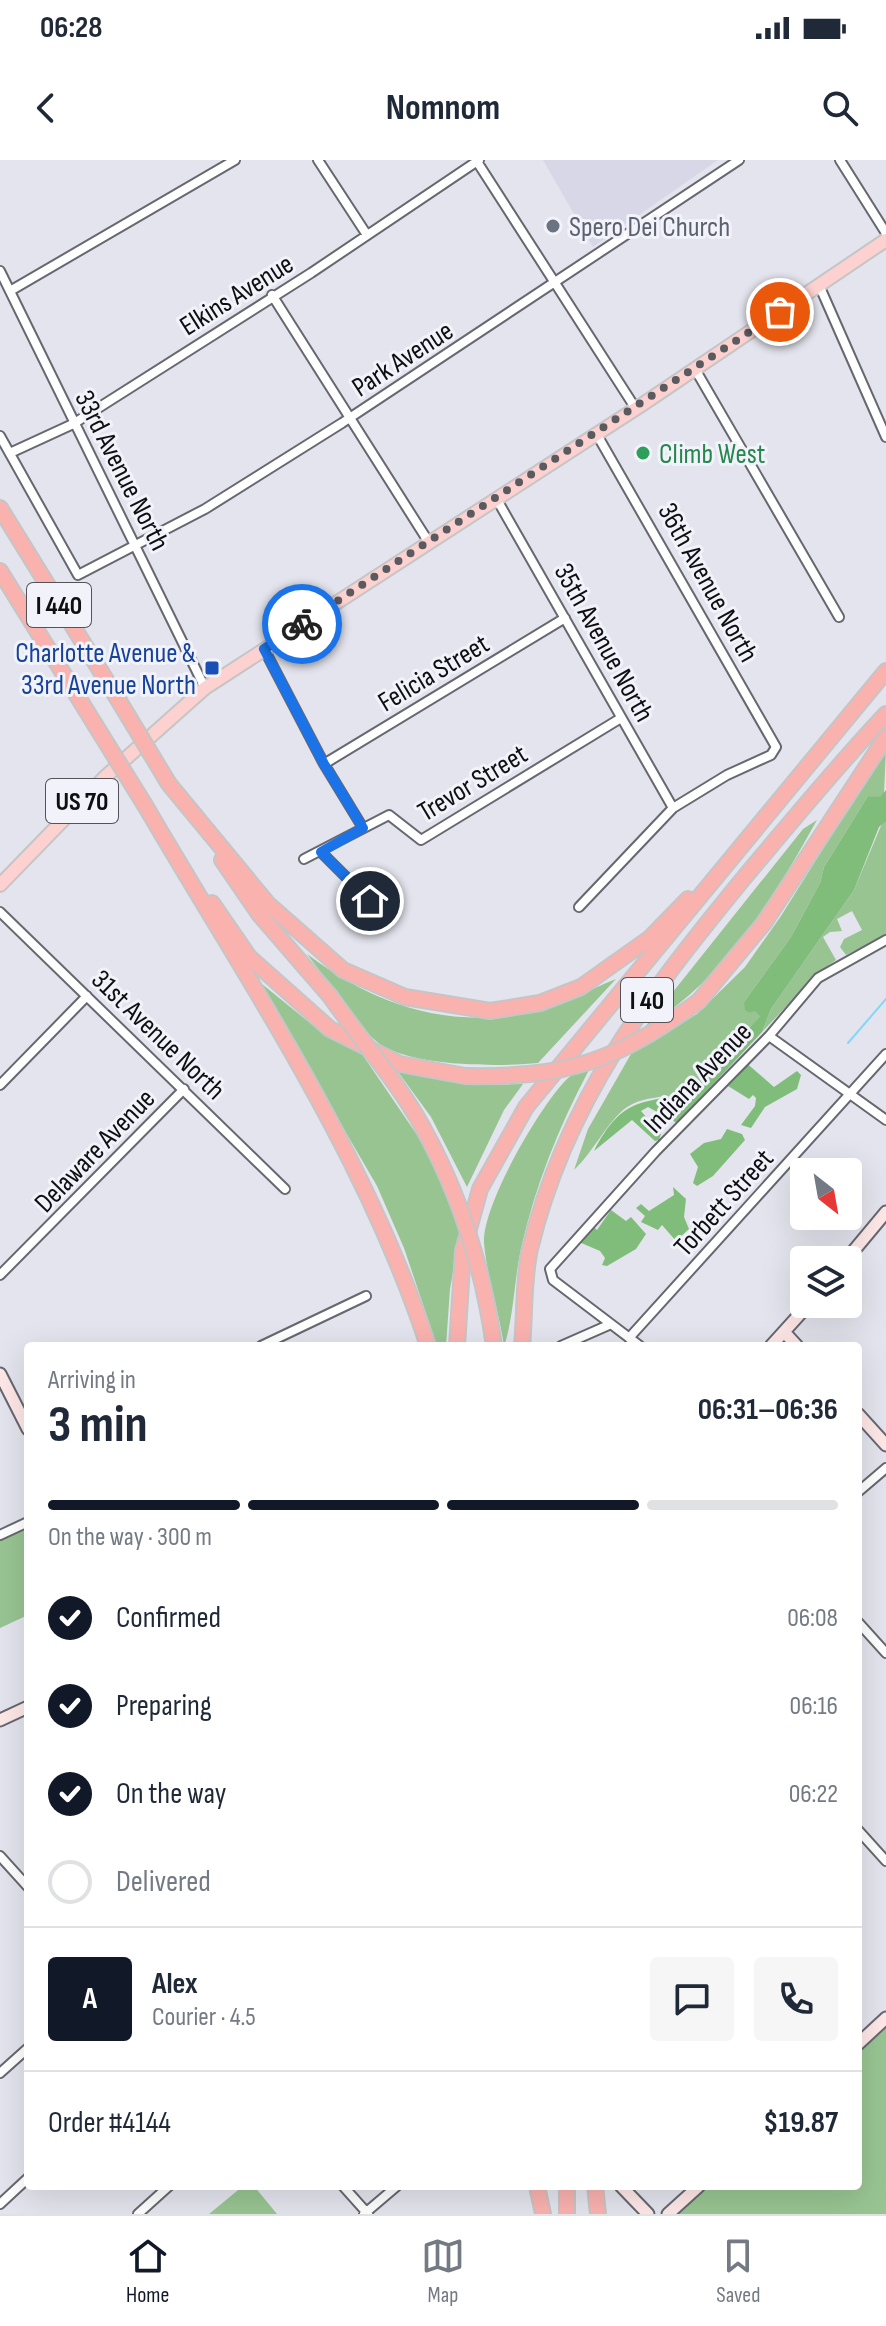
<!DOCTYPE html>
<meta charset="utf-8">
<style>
body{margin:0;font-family:"Sofia Sans Condensed",sans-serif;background:#f6f6f7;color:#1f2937;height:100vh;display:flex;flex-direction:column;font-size:30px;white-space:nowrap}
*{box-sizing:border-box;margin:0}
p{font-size:26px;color:#747a83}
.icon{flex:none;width:44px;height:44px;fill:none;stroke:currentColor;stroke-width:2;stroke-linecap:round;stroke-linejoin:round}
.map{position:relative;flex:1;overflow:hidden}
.panel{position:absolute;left:24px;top:1182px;width:838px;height:848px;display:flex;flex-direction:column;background:#fff;border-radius:8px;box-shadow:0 8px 32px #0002}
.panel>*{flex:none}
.needle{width:52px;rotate:149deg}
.fabs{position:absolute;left:790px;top:998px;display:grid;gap:16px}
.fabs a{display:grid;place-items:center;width:72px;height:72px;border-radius:8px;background:#fff;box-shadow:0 8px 32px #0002;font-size:40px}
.pin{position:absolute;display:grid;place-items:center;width:68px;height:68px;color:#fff;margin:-34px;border:4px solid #fff;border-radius:50%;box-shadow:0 2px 8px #0007}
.courier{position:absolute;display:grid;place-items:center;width:80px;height:80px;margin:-40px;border:6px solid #1a73e8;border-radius:50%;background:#fff;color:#222;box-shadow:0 2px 10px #0007}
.overview em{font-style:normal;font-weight:700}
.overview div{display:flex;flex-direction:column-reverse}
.overview{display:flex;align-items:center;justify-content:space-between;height:136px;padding:0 24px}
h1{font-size:52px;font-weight:700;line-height:60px}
.bar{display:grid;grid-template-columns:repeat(4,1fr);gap:12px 8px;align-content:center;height:96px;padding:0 24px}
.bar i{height:10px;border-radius:6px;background:#e0e1e3}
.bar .active{background:#111827}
.bar p{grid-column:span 4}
.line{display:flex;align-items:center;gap:20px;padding:0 24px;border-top:2px solid #e0e1e3}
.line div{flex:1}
.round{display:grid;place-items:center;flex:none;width:84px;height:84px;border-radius:8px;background:#f6f6f7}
ol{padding:0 24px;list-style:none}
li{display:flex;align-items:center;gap:24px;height:88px}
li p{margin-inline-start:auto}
li .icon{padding:8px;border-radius:50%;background:#111827;color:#fff;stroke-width:4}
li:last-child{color:#747a83}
li i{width:44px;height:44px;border:4px solid #e0e1e3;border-radius:50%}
.status{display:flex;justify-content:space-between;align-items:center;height:56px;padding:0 40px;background:#fff;direction:ltr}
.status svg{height:22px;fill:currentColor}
header{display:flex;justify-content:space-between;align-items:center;height:104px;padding:0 24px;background:#fff;font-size:36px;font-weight:700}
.tab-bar{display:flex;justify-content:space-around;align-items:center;height:112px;border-top:2px solid #e0e1e3;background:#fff;font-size:22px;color:#747a83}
.tab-bar a{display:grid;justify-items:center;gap:4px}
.tab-bar .active{color:#111827}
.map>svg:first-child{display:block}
</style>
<div class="status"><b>06:28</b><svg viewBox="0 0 49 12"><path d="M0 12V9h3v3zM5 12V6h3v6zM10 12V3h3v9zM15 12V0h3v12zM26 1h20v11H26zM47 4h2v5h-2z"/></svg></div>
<header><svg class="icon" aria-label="back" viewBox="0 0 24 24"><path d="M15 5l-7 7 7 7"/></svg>Nomnom<svg class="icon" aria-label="search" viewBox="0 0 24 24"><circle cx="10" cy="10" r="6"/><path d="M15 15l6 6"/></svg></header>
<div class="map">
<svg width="886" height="2054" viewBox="0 0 886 2054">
<rect width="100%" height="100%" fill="#e4e4ee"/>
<!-- built -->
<path fill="#d7d7e7" d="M543,0H718L593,87Z"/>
<!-- green -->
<path fill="#98c492" d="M886,588L884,634L880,638L868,636L824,707L820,723L791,777L744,842L749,853L755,850L761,855L692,933C670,937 641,935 623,950C604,967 593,992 574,1010L588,969L631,894L697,854L745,807L781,756Z
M817,660C773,739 725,820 645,867L803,669Z
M883,661H886V775L846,795L840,787L844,779L862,770L852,751L837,759L842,771L830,772L823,777L836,800L818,813L762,872L771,849L854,730Z
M307,794C385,853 470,876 566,841C583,835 599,825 616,819L538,903C501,907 405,907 376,881C353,862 327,819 307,794Z
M257,820L310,863L362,894L430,994L461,1068L450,1129L446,1186H437L404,1088L377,1026Z
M396,909L475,925L523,924L504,950L467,1027L431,957Z
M589,910C559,966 535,1026 521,1089C514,1120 514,1157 504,1186C499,1152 487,1117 484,1083C482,1045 540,946 567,919C573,913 582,912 589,910Z
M28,1362V1455L0,1468V1375Z
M886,1868V2054H676L708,2026H858V1893Z
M243,2026H254L277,2054H209Z"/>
<!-- forest -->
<path fill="#81bd7a" d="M886,630V661L879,667L854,730L771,849L762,872L677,963L648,947L641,951L661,974L659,980L655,981L632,960L594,991C622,937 640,944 692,932L760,856L755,851L749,853L745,850L744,842L791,777L820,723L824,707L868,636L880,637Z
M744,901L774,927L797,911L801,915L797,929L765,947L751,968L741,965L755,946L756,938L753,935L749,939L728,926L738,916L733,911Z
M727,969L742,974L745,980L713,1016L697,1026L693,1023L698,1007L690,994L704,983L721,979Z
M673,1027L686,1039L684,1057L689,1069L676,1081L662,1065L658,1070L641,1062L645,1056L636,1048L641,1044L649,1051L674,1035Z
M611,1050L626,1061L631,1057L646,1074L636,1089L607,1106L602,1105L605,1098L600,1091L579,1082L594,1067L597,1070Z"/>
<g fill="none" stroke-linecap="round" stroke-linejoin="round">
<!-- stream -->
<path stroke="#85d7f5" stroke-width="2" d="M848,883L886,839"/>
<defs>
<path id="street" d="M318,0L367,75
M476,0L636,249
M840,0L886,73
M0,111L205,528
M819,125L886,277
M10,131L235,0
M272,135L428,381
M695,209L839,457
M0,276L78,415L205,349L342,263L739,0
M10,293L73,264L311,113L479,0
M496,338L673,648
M264,489L324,604L363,668
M324,604L565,458
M321,692L370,741
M304,699L389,655L421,680L621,558
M579,747L673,648L727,615L771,595L776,587L596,273
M0,752L285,1029
M769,876L886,960
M0,925L87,836
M0,1115L184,929
M629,1178L886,894
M261,1186L366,1136
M561,1186L611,1164
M640,1186L553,1120L550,1109L656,991L769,876L818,818L886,780
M858,1332L886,1308
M0,1375L28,1362
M858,1462L886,1493
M858,1670L886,1701
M0,1696L28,1727
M0,1913L28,1888
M343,2026L368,2054
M0,2044L28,2018
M138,2054L169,2026
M364,2054L397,2026"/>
<path id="secondary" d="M846,1100L886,1052
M785,1173L797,1186
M771,1186L809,1144
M0,1214L28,1269
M858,1254L886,1285
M0,1560L28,1547
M858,1884L886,1858
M621,2026L648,2054
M668,2054L699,2026"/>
<path id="primary" d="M0,725L105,617L205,528L643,244L886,80"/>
<path id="highway" d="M0,348L119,541
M0,411L94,563
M169,624L268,744L343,810L405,837L490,851L540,843L581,827L650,778L688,739
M146,647C248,822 365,992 428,1186
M222,700L259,754L330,836
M212,743L249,797L330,869L400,904L465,916
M699,841L764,763L886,577
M457,1186L463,1091L480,1029L526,947L886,511
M522,1186C525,1155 523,1120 530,1089C566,940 648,835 743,719C790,663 836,607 886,554
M537,2026L543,2054
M567,2026V2054
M595,2026L598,2054"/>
</defs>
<!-- street casing -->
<use href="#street" stroke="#67676f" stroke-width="12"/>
<!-- secondary casing -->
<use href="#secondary" stroke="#67676f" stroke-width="15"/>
<!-- primary casing -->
<use href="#primary" stroke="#c5c5c6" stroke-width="16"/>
<!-- highway casing -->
<use href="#highway" stroke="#c5c5c6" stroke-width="18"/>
<!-- street -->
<use href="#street" stroke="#fff" stroke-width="8"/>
<!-- secondary -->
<use href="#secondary" stroke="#fee8e7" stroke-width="11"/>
<!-- primary -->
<use href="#primary" stroke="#fcd1cf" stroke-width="12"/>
<!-- highway -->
<use href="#highway" stroke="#fab2af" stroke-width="14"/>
<defs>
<path id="highway-bridge" d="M119,541L169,624
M94,563L146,647
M330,836C360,879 397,921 422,966C461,1036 483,1108 494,1186
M465,916C568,918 616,901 699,841"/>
</defs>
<!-- highway-bridge casing -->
<use href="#highway-bridge" stroke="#c5c5c6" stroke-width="18" stroke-linecap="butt"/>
<!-- highway-bridge -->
<use href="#highway-bridge" stroke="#fab2af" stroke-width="14"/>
</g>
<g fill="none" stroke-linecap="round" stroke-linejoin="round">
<!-- done -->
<path stroke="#5a5a5f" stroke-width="8" stroke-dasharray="0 14.4" d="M302,464L780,152"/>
<!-- route -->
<path stroke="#1a73e8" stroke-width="10" d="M302,464L264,489L324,604L363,668L321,692L370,741"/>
</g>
<!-- markers -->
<circle fill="#6b7280" stroke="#f2f2fb" stroke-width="3" cx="553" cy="66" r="8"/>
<circle fill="#2e9e5b" stroke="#f2f2fb" stroke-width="3" cx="643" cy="293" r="8"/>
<rect fill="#1a4fb4" stroke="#f2f2fb" stroke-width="3" x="204" y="500" width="16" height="16" rx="4"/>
<g text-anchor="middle" stroke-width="6" stroke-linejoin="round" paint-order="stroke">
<!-- shield labels -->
<g fill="#f2f2fb" stroke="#535358" stroke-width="2">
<rect x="27" y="423" width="64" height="44" rx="6"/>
<rect x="46" y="619" width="72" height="44" rx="6"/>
<rect x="621" y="818" width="52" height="44" rx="6"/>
</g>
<g font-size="26" font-weight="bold" fill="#0f0f12">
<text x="59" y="454">I 440</text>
<text x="82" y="650">US 70</text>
<text x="647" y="849">I 40</text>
</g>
<!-- worship labels -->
<g font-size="28" fill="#5b616d" stroke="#f2f2fb" text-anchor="start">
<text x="569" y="76">Spero Dei Church</text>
</g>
<!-- street labels -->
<g font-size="28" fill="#0f0f12" stroke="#f2f2fb">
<text transform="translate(236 134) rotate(-32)" y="10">Elkins Avenue</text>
<text transform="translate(402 198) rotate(-33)" y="10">Park Avenue</text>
<text transform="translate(123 310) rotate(63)" y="10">33rd Avenue North</text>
<text transform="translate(709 422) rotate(61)" y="10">36th Avenue North</text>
<text transform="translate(605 482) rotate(61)" y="10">35th Avenue North</text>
<text transform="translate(433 512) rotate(-31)" y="10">Felicia Street</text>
<text transform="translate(472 622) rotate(-31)" y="10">Trevor Street</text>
<text transform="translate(159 874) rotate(44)" y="10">31st Avenue North</text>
<text transform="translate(697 917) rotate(-46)" y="10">Indiana Avenue</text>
<text transform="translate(94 990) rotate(-46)" y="10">Delaware Avenue</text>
<text transform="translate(723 1042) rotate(-48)" y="10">Torbett Street</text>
</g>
<!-- leisure labels -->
<g font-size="28" fill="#27864d" stroke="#f2f2fb" text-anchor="start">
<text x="659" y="303">Climb West</text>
</g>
<!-- transit labels -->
<g font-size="28" fill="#164399" stroke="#f2f2fb" text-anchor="end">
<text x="196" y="502">Charlotte Avenue &amp;<tspan x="196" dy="32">33rd Avenue North</tspan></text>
</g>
</g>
</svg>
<div class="fabs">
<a><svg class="needle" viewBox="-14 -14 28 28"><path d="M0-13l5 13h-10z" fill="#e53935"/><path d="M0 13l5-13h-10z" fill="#747a83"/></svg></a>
<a><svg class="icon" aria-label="layers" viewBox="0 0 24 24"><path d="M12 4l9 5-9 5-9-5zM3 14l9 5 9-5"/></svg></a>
</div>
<div class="pin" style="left:780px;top:152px;background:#ea580c"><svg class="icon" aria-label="bag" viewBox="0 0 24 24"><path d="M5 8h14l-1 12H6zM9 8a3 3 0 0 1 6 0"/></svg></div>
<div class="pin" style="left:370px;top:741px;background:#1f2937"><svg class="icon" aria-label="home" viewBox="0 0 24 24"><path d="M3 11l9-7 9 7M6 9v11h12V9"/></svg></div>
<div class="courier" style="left:302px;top:464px"><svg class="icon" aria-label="bike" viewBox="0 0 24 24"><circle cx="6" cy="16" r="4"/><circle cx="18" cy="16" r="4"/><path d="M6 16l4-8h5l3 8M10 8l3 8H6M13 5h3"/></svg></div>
<section class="panel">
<div class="overview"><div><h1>3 min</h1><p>Arriving in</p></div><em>06:31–06:36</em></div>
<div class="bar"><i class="active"></i><i class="active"></i><i class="active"></i><i></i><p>On the way · 300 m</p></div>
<ol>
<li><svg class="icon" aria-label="check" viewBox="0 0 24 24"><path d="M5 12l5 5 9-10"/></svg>Confirmed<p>06:08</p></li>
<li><svg class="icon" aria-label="check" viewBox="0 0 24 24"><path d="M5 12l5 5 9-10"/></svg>Preparing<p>06:16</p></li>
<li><svg class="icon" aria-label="check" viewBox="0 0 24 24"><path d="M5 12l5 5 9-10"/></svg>On the way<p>06:22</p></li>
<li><i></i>Delivered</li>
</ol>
<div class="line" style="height:144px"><b class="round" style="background:#111827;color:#fff">A</b><div><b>Alex</b><p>Courier · 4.5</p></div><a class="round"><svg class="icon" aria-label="chat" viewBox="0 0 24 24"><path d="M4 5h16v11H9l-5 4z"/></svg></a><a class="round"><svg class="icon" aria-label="phone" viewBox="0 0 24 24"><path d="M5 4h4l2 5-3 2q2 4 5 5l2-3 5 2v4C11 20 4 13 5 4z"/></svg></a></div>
<div class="line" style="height:104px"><div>Order #4144</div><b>$19.87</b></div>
</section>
</div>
<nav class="tab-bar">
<a class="active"><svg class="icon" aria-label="home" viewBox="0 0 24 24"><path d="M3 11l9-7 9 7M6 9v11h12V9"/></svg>Home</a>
<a><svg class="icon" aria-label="map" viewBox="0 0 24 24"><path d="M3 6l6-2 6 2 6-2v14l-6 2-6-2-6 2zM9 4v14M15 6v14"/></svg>Map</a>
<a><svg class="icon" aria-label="saved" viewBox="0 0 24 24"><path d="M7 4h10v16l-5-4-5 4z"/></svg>Saved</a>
</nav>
